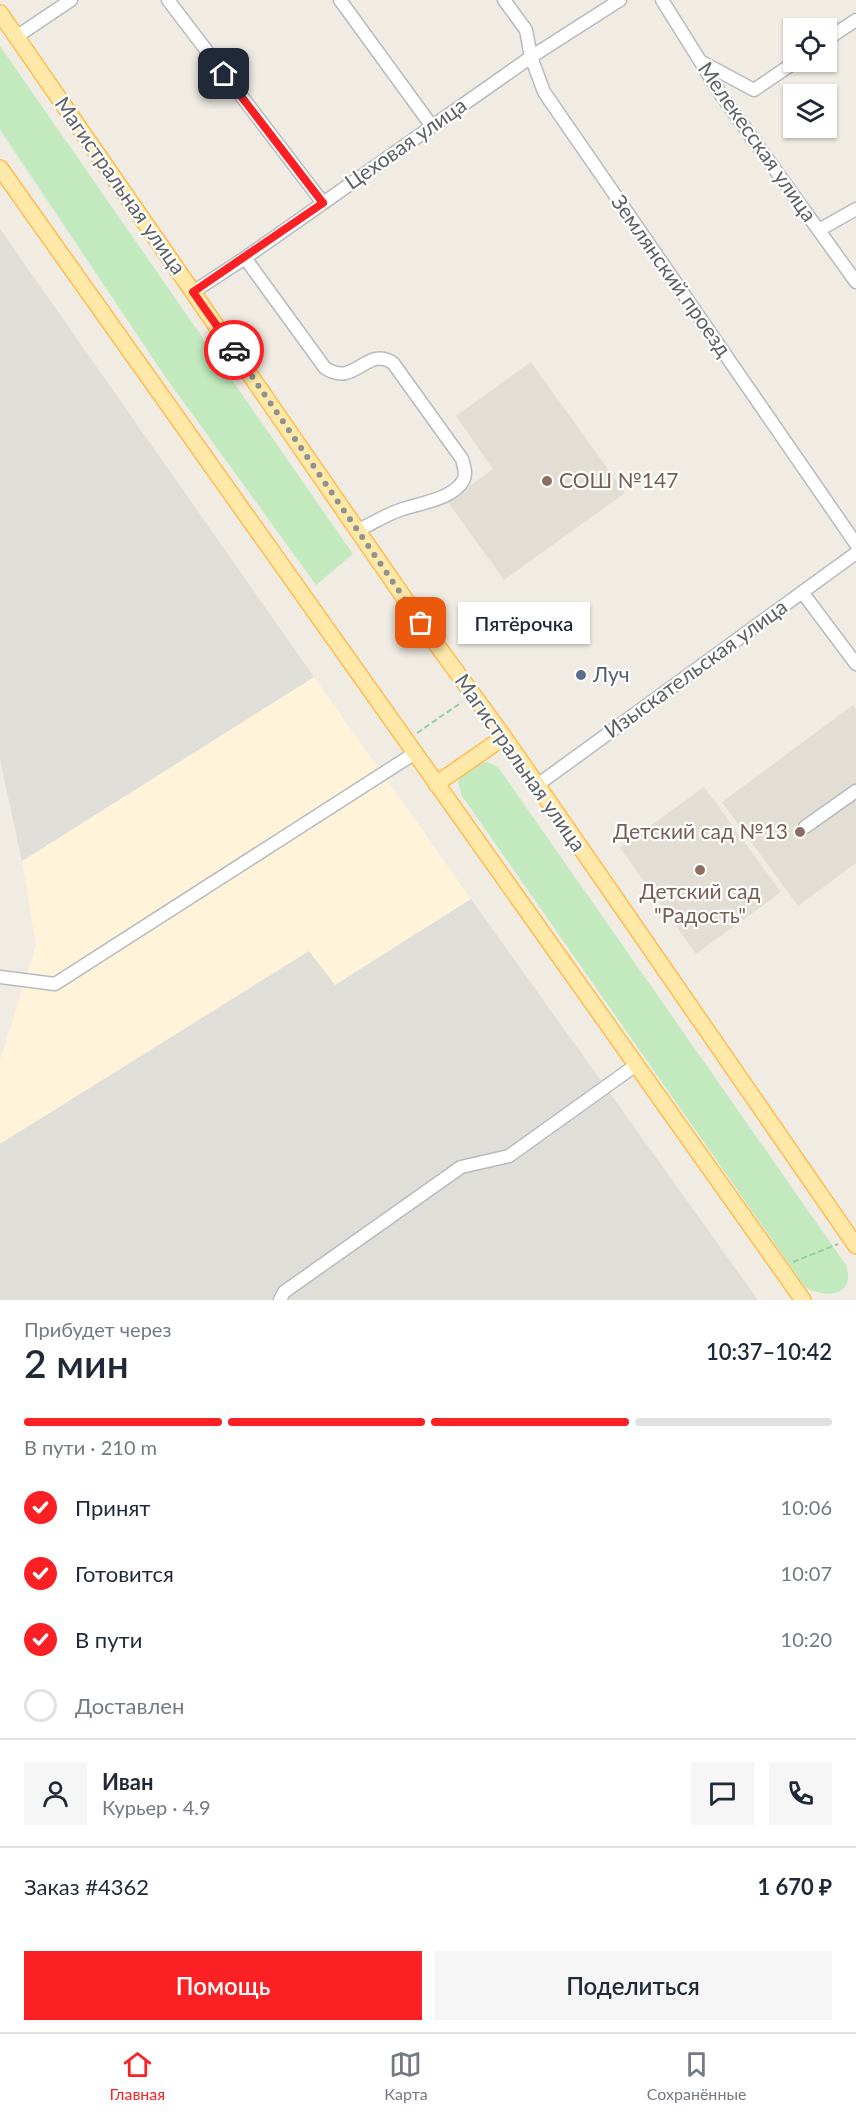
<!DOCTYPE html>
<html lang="ru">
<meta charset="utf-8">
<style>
body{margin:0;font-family:Lato,sans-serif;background:#f6f6f7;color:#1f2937;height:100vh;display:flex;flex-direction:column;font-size:22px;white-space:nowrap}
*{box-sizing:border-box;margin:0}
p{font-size:20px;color:#747a83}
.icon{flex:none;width:33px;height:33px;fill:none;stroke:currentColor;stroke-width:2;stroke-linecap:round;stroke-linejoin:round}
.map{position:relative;height:1300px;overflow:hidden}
.panel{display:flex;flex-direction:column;background:#fff;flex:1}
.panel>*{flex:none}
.controls{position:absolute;left:783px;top:18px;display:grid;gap:12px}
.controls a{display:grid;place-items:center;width:54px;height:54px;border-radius:0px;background:#fff;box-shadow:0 2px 4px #0004;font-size:30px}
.pin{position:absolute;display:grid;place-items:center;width:51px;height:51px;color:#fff;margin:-26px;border-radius:12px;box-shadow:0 3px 9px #0006}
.courier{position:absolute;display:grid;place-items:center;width:60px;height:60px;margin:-30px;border:4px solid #fa2024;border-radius:50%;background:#fff;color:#222;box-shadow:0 2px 8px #0007}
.bubble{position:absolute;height:42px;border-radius:0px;background:#fff;box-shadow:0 2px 4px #0004;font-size:20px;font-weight:600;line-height:42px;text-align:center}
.summary em{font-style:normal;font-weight:600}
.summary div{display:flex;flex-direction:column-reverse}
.summary{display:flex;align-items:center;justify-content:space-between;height:102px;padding:0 24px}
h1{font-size:39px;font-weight:600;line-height:45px}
.bar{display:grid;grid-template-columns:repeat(4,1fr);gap:9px 6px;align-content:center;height:72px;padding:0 24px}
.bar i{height:8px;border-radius:4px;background:#e0e1e3}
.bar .active{background:#fa2024}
.bar p{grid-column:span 4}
.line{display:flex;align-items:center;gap:15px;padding:0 24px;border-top:2px solid #e0e1e3}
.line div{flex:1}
.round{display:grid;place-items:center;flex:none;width:63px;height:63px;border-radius:0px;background:#f6f6f7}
ol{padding:0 24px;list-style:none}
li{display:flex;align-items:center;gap:18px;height:66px}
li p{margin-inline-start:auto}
li .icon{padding:6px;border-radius:50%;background:#fa2024;color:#fff;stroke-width:4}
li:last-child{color:#747a83}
li i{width:33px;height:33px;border:3px solid #e0e1e3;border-radius:50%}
.action{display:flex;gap:12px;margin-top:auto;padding:12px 24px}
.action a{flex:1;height:69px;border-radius:0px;background:#fa2024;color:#fff;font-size:24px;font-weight:600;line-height:69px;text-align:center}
.action a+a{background:#f6f6f7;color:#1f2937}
.menu{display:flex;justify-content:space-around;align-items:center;height:84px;border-top:2px solid #e0e1e3;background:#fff;font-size:16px;color:#747a83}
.menu a{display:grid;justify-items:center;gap:3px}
.menu .active{color:#fa2024}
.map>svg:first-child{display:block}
</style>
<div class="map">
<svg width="856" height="1300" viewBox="0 0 856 1300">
<rect width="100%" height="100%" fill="#f0ece4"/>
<!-- commercial -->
<path fill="#fff3d9" d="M314,677L471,899L335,985L309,952L0,1144V1061L36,945L22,861Z"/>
<!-- industrial -->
<path fill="#e0ded8" d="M0,229L314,677L22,861L0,760Z
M471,899L758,1300H0V1144L309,951L335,985Z"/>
<!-- education -->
<path fill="#e2ded4" d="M531,362L625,493L504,580L448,502L493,469L456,416Z
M853,705L856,709V863L798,906L722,802Z
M704,787L781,892L696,954L620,848Z"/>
<!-- green -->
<path fill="#c2eabe" d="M0,46L353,554L316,585L164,375L0,130Z
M487,762L498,767L846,1265C856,1295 828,1300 805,1287L462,796L458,782C464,768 473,764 487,762Z"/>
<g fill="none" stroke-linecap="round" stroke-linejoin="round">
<defs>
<path id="minor" d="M168,0L323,203
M340,0L431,125
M504,0L526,30L531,57L544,92L856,544
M662,0L722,96L856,282
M16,37L71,0
M826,40L856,20
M700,61L754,90L795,62
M819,230L856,209
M245,258L325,368C356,388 366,345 393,363L462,459C464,466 467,474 463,481C451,500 419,503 400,510C385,515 372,524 358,530
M193,292L245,258L531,57L620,0
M802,592L856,664
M536,786L856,553
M805,827L856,791
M0,977L55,984L415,753
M280,1300L284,1292L461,1167L509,1156L636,1065"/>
<path id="major" d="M0,13L434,641L504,737L856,1246
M0,168L803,1300
M436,784L504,737"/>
</defs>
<!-- minor casing -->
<use href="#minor" stroke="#b6bbbf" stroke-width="15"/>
<!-- major casing -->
<use href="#major" stroke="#ffbc4e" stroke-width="18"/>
<!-- path -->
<path stroke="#97cea2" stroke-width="2" stroke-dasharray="6 3" stroke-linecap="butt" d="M417,733L462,702
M793,1262L838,1244"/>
<!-- minor -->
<use href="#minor" stroke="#fff" stroke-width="12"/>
<!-- major -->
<use href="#major" stroke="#ffe9a9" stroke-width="15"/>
</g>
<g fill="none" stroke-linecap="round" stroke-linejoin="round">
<!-- done -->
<path stroke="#909292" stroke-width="6" stroke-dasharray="0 10.8" d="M234,350L421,623"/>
<!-- route -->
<path stroke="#fa2024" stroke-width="8" d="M224,74L323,203L193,292L234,350"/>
</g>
<!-- markers -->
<g fill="#8d6e63" stroke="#fff" stroke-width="2">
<circle cx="547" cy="481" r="6"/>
<circle cx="800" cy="832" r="6"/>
<circle cx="700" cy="870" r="6"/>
</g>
<circle fill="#5c6f8a" stroke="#fff" stroke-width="2" cx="581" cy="675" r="6"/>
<g text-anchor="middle" stroke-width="4.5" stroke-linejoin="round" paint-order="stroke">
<!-- street labels -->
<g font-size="21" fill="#5c6166" stroke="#fff">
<text transform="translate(757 142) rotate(55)" y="7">Мелекесская улица</text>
<text transform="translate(406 144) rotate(-35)" y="7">Цеховая улица</text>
<text transform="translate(120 186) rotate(55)" y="7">Магистральная улица</text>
<text transform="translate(671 276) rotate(55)" y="7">Землянский проезд</text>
<text transform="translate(696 669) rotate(-36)" y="7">Изыскательская улица</text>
<text transform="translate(520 763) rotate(55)" y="7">Магистральная улица</text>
</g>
<!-- education labels -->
<g font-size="21" fill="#785e54" stroke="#fff" text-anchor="start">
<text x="559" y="488">СОШ №147</text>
<text x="788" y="839" text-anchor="end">Детский сад №13</text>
<text x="700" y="899" text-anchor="middle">Детский сад<tspan x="700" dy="24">"Радость"</tspan></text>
</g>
<!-- service labels -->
<g font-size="21" fill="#4e5e75" stroke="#fff" text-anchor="start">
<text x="593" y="682">Луч</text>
</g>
</g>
</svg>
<div class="controls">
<a><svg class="icon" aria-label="locate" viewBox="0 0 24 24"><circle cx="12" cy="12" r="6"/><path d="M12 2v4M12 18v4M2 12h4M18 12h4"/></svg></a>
<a><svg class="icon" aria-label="layers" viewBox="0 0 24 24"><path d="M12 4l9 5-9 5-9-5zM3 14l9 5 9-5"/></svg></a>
</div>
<div class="pin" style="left:421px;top:623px;background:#ea580c"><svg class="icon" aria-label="bag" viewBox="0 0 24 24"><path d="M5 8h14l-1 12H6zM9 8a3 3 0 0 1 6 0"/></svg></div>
<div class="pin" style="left:224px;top:74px;background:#1f2937"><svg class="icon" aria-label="home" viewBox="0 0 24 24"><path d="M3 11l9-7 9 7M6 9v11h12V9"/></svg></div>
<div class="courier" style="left:234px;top:350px"><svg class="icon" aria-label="car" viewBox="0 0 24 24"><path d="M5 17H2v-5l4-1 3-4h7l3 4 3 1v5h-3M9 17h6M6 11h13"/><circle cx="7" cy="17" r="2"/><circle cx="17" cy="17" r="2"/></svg></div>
<div class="bubble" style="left:458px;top:602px;width:132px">Пятёрочка</div>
</div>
<section class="panel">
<div class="summary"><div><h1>2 мин</h1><p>Прибудет через</p></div><em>10:37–10:42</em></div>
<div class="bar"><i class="active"></i><i class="active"></i><i class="active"></i><i></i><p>В пути · 210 m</p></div>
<ol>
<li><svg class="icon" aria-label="check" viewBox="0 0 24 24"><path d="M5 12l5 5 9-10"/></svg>Принят<p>10:06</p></li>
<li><svg class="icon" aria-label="check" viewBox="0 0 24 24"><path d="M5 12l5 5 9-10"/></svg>Готовится<p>10:07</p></li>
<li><svg class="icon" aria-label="check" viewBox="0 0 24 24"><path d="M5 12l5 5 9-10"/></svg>В пути<p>10:20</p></li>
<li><i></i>Доставлен</li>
</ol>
<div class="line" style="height:108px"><a class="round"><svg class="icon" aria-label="person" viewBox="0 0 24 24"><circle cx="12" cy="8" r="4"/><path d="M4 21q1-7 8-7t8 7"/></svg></a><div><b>Иван</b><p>Курьер · 4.9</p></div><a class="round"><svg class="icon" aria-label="chat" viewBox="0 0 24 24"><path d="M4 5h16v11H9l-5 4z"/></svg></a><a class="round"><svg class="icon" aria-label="phone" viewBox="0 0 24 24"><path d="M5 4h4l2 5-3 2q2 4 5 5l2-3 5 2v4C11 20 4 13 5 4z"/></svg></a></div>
<div class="line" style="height:78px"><div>Заказ #4362</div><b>1 670 ₽</b></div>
<div class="action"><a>Помощь</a><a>Поделиться</a></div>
</section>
<nav class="menu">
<a class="active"><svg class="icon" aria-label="home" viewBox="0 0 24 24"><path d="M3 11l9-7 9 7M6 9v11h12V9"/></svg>Главная</a>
<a><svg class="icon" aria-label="map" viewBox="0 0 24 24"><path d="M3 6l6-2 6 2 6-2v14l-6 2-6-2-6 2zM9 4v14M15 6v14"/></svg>Карта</a>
<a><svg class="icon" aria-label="saved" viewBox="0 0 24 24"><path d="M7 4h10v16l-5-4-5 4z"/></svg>Сохранённые</a>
</nav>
